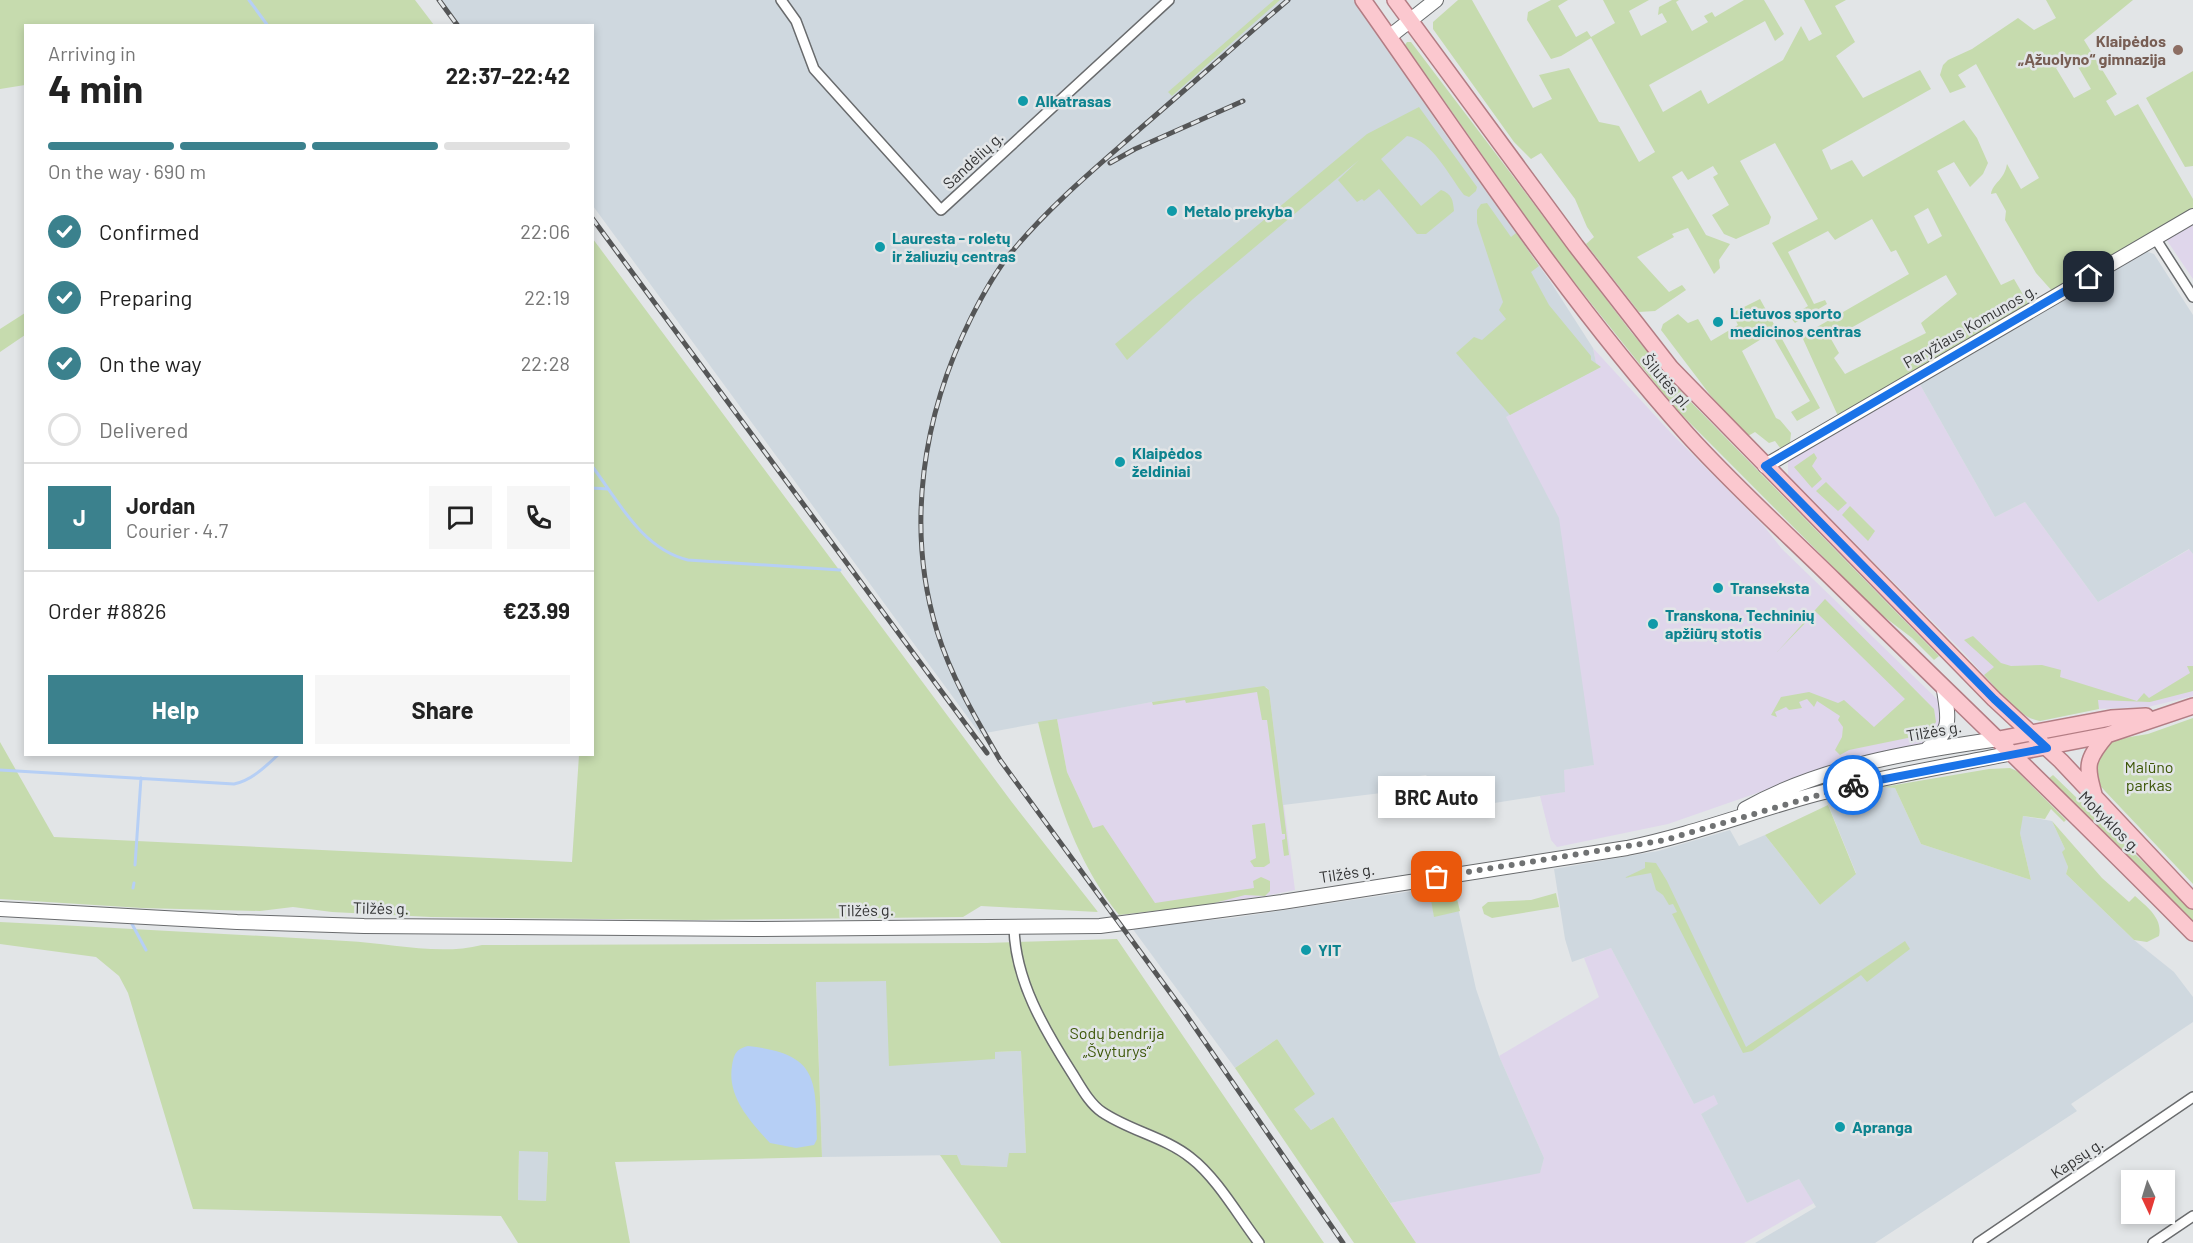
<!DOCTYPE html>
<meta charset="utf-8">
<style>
body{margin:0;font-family:Barlow,sans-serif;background:#f6f6f6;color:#222;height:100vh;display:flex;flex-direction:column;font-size:22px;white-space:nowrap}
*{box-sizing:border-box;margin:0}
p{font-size:20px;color:#767676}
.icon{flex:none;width:33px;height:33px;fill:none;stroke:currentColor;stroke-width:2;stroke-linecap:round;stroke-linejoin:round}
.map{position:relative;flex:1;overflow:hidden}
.sheet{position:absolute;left:24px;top:24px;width:570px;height:732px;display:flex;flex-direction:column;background:#fff;border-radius:0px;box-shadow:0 3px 9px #0003}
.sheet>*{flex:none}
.needle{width:39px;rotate:176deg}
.tools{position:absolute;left:2121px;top:1170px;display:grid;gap:12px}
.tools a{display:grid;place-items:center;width:54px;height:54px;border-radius:0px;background:#fff;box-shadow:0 3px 9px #0003;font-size:30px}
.pin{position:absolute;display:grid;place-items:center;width:51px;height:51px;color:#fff;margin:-26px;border-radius:12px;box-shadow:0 3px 9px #0006}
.courier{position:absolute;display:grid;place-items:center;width:60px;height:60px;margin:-30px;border:4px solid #1a73e8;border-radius:50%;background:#fff;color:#222;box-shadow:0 2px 8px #0007}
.bubble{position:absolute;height:42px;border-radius:0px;background:#fff;box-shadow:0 3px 9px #0003;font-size:20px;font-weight:700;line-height:42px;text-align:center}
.summary em{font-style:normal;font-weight:700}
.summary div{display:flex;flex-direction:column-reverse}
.summary{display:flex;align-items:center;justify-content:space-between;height:102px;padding:0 24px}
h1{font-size:39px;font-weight:700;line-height:45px}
.bar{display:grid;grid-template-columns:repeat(4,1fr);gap:9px 6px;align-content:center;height:72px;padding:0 24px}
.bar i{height:8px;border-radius:4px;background:#e0e0e0}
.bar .current{background:#3b818d}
.bar p{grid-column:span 4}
.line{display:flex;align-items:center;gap:15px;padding:0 24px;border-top:2px solid #e0e0e0}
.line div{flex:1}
.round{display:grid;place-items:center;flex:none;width:63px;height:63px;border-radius:0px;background:#f6f6f6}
ol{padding:0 24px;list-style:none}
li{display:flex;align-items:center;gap:18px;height:66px}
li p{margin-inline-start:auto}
li .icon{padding:6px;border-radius:50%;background:#3b818d;color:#fff;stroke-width:4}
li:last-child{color:#767676}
li i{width:33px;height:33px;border:3px solid #e0e0e0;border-radius:50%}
.button{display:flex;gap:12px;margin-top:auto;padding:12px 24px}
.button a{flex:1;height:69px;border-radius:0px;background:#3b818d;color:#fff;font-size:24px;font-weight:700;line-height:69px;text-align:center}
.button a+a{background:#f6f6f6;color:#222}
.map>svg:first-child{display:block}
</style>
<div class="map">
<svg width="2193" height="1243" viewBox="0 0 2193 1243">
<rect width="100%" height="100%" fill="#e2e5e7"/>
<!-- commercial -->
<path fill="#dfd6eb" d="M2193,224V279L2166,239Z
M1593,348L1671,433L1763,525L1782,549L1937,699L1945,721L1933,742L1880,756L1842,759L1832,767L1668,824L1557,847L1551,840L1540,796L1564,792V770L1594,765L1506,417L1601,367L1596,363Z
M1918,381L1995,517L2025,502L2098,602L2190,549L2193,554V696L2148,707L2097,709L2040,721L2021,716L1963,652L1788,476V460Z
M1269,690L1295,890L1265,896L1158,910L1093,828L1067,772L1057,719L1152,702Z
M1611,948L1694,1104L1714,1094L1719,1104L1701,1114L1747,1203L1799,1179L1814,1203L1744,1243H1416L1390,1203L1540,1172L1544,1158L1499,1056L1599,997L1584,958Z"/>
<!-- built -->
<path fill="#cfd8df" d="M441,0H1355L1388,43L1436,121L1550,281L1593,348L1596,363L1601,367L1506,417L1559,518L1594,765L1564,770L1565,792L1437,812L1431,781L1426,775L1412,777L1414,789L1283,805L1269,690L1266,687L1152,702L980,734L593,206L592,26L460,25Z
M2145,251L2154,254L2193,315V554L2189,549L2098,602L2025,502L1995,517L1918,381Z
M1883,787L1895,788L1921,844L2031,880L2019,829L2023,816L2052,821L2065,849L2063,852L2068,867L2066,874L2134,940L2174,972L2193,997V1022L2071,1104L2077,1111L1875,1243H1755L1816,1207L1799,1179L1747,1203L1701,1114L1718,1104L1714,1095L1694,1104L1611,948L1572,962L1565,939L1554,869L1658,851L1730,830L1739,846L1765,835L1820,905L1856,873L1825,797L1849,790Z
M1453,885L1476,989L1499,1056L1544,1158L1540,1173L1390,1203L1333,1117L1311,1130L1294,1109L1277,1039L1235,1068L1132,928L1232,918Z
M816,981H886L968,1059H995V1052L1021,1051L1026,1153L1008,1167L960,1165L957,1155L822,1157Z
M519,1150L548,1151L546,1201L518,1200Z"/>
<!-- green -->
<path fill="#c6dbae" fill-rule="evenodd" d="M0,0H415L434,25L26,26L25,85L0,89Z
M1274,0H1280L1172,96L1168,92Z
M1458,0H1472L1533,108L1552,99L1539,75L1569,68L1599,122L1619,126L1639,162L1655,152L1591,38L1561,56L1551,59L1527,20L1528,12L1551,0H1568L1558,6L1576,37L1587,31L1591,37L1615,23L1603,0H1649L1629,11L1641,36L1667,22L1662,13L1658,15L1659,7L1672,0H1679L1676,2L1692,31L1708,22L1704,16L1712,12L1715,17L1744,0H1764L1784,34L1775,41L1765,21L1649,85L1663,112L1701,90L1708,104L1783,60L1801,26L1809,41L1822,34L1804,0H1846L1835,6L1855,42L1836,56L1863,98L1920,70L1931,89L1822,150L1831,170L1852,160L1863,177L1964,120L1977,138L1988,163L1983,174L1970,187L1954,162L1937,171L2001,285L2014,279L2029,305L1838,416L1803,339L1805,334L1909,274L1896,250L1891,252L1872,219L1835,240L1828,231L1788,252L1814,304L1825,300L1827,304L1795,323L1790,317L1808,306L1772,243L1818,219L1775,143L1740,161L1771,217L1769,224L1736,239L1724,234L1712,215L1729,205L1713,177L1718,174L1713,166L1688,180L1682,171L1672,177L1706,235L1730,244L1719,260L1720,268L1714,274L1688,228L1672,234L1674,237L1637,257L1669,292L1682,285L1686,290L1655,311L1639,312L1586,244L1594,237L1587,227L1575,199L1541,153L1531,159L1514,142L1433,29V22ZM1928,208L1942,236L1928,244L1914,216ZM1946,275L1957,294L1921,323L1926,333L1845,374L1834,358L1839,353L1831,339Z
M2046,0H2133L2084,40L2117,94L2106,101L2115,116L2138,104L2193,199V210L2053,292L2036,273L2005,220L2006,211L1996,193L1991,194C1993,182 2004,181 2007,164L2021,189L2039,178L1976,64L1958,75L1966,87L1950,93L1940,75L1943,65L1948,60L1972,49L2018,18L2034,30L2056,18ZM2073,58L2091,89L2074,98L2056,68Z
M1407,42H1411L1631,332L1685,396L1939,656L1934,660L1912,638L1878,612L1674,407L1554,257L1405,45Z
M2193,71V166L2185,167L2146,98Z
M1419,107L1477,187L1476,191L1469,197L1464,195C1449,176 1432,140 1407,136L1381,159L1421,206L1441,190C1452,194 1453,200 1454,211L1426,234H1417L1379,189L1364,201L1362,199L1357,202L1338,180L1359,160L1193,299L1127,360L1115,344L1367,134Z
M1487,203L1511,237L1516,233L1539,266L1531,272L1549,305L1591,356V360L1601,367L1510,415L1456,353L1474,337L1482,340L1506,319L1499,310L1503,302L1477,223V210L1481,204Z
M593,239L1011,801L1098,912L981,906L963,917L695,920L431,917L332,912L293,907L260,911L142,908L0,899V742L54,837L572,862L579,755L592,754Z
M1760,299L1820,408L1797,421L1791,412L1810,401L1771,333L1742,351L1776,418L1780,420L1791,433L1790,443L1781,449L1775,441L1769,443L1755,432L1748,436L1711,396L1661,330L1663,324L1678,314L1688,323L1698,319L1711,341L1738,325L1732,313Z
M25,313V335L0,352V329Z
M1814,453L1817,458L1812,466L1822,479L1812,488L1794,467Z
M1826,482L1847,503L1838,511L1816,491Z
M1850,506L1875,531L1868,541L1842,515Z
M1825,599L1934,709L1936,722L1927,734L1849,750L1840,755L1835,750L1842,737L1843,727L1838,720L1840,716L1817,701L1814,707L1807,699L1799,702L1802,708L1789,710L1786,707L1775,712L1777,717L1771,715L1781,697L1809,692L1838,703L1844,700L1874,727L1905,699L1816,612L1777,652Z
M1973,636L2001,663L2011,666L2042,665L2061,670L2060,677L2137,701L2144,693L2149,698L2190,673L2187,666H2193V691L2150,702L2098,700L2099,709L2040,721C2015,716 2001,693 1984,675L1994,667L1964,640Z
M1264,686L1269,690L1289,855L1284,856L1282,840L1285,839V834H1282L1267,720H1262L1257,692L1186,703L1185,700L1153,705L1152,702Z
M2193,718V884L2104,790L2096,781L2093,765L2112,740L2148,734Z
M1057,719L1067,772L1093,828L1103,825L1155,903L1254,888L1253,881L1261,877L1270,881V891L1265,896L1245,895L1207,905L1119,915C1074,859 1054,791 1038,722Z
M2010,768L2017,771L2066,820L2064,822L2051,809L2045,819L2023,816L2020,833L2031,880L1921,844L1895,788L1883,787L1989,769Z
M2053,775L2193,910V925L2048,779Z
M1828,805L1856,874L1820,905L1765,835Z
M2052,821L2102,878L2129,902L2135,896C2147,907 2163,918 2159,936L2147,942L2134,940L2066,874L2068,867L2062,852L2065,849Z
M1265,823L1270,863L1264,867H1254L1250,861L1256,858L1252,825Z
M1645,862L1656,863L1667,881L1746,1047L1905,941L1910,949L1867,982L1861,975L1752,1051L1743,1053L1672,914L1677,912L1673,904L1669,905L1663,895L1656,890L1651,873L1624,878L1645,868Z
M1449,890L1456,895L1460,911L1434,917L1431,900L1424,901L1425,895Z
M1556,893L1559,907L1492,918L1484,914L1482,907L1488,902L1531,900Z
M0,922C115,928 231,934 346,941C391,943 438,956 482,945L986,943L1117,939L1324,1243H1001L940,1155H957L961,1165L1007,1167L1009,1153H1026L1021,1051L995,1052V1059L889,1066L886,981L816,982L822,1157L615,1162L630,1243H518L501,1216L193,1209L128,993L119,976L96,957L0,944ZM519,1151L548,1152L546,1201L518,1200Z
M1277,1039L1315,1094L1294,1109L1311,1130L1333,1117L1416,1243H1354L1235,1068Z"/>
<!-- water -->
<path fill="#b6cff5" d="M748,1046C817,1054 816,1077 817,1139L814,1145L796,1148L770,1143C750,1121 727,1097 732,1066C734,1054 736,1049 748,1046Z"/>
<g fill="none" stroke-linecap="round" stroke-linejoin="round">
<!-- stream -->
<path stroke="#b6cff5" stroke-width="3" d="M249,0L268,26
M592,466C619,502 642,549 688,560L840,570
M592,488L608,489
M0,770L234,784C252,780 265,767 279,754
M135,865L141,778
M133,888L134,883
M132,924L146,950"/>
<defs>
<path id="street" d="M781,0L796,21L814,69L941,210L1169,0
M2155,238L2193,297
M1014,927C1015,980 1044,1029 1072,1073C1081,1087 1089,1103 1102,1112C1130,1131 1165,1137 1191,1158C1217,1178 1239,1217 1259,1243
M1978,1243L2193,1097
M2153,1243L2193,1216"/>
<path id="secondary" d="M1389,37L1436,0
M1765,466L2193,216
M1928,748C1953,731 1948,717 1944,690
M1745,809C1821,766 1914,751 1999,739
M0,909L237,922L364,926L754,929L1100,926L1282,902L1627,848C1691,835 1753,811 1816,794C1881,777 1948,766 2013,753"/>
<path id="primary" d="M1363,0C1467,147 1566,299 1687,434C1733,485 1785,532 1834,580C1954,698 2075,813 2193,933
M1395,0L1576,246L1671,368L1994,699L2061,761L2193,901
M1999,739L2111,718L2146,716
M2013,753L2107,735L2193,706
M2095,798C2086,765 2085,761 2107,735"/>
</defs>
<!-- street casing -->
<use href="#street" stroke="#696b6d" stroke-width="12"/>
<!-- secondary casing -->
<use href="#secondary" stroke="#696b6d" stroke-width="16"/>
<!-- primary casing -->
<use href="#primary" stroke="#b37d84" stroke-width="18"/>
<!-- street -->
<use href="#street" stroke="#fff" stroke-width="9"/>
<!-- secondary -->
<use href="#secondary" stroke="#fff" stroke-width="14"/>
<!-- primary -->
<use href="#primary" stroke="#fbc8cf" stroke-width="15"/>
<defs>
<path id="rail" d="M439,0L458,26
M1288,0C1239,42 1191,85 1142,127C1098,166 1053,203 1015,248C997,268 983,294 971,318C923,414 905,527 937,631C951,677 976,719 1000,760L1185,1013L1343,1243
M1110,163L1135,149L1243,101
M592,218L987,753"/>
</defs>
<!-- rail casing -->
<use href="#rail" stroke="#555657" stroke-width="5"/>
<!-- rail -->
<use href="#rail" stroke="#e2e5e7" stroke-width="3" stroke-dasharray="9" stroke-linecap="butt"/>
</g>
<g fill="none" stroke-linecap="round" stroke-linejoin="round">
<!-- done -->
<path stroke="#707273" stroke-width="6" stroke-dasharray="0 10.8" d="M1437,877L1665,840L1853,785"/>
<!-- route -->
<path stroke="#1a73e8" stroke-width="8" d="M1853,785L2047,748L1994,699L1765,466L2089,277"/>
</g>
<!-- markers -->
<circle fill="#8d6e63" stroke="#e2e5e7" stroke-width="2" cx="2178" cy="50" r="6"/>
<g fill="#0f9aa8" stroke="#e2e5e7" stroke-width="2">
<circle cx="1023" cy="101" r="6"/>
<circle cx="1172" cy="211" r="6"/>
<circle cx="880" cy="247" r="6"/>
<circle cx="1718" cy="322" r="6"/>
<circle cx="1120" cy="462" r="6"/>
<circle cx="1718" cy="588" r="6"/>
<circle cx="1653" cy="624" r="6"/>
<circle cx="1306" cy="950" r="6"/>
<circle cx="1840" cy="1127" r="6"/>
</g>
<g text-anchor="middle" stroke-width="5" stroke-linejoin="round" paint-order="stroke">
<!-- education labels -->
<g font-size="16" font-weight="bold" fill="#785e54" stroke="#e2e5e7" text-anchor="end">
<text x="2166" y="47">Klaipėdos<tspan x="2166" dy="18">„Ąžuolyno“ gimnazija</tspan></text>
</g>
<!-- culture labels -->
<g font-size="16" font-weight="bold" fill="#0d838f" stroke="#e2e5e7" text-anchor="start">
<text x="1035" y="107">Alkatrasas</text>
<text x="1184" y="217">Metalo prekyba</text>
<text x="892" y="244">Lauresta - roletų<tspan x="892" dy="18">ir žaliuzių centras</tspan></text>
<text x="1730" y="319">Lietuvos sporto<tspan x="1730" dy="18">medicinos centras</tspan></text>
<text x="1132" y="459">Klaipėdos<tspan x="1132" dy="18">želdiniai</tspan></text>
<text x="1730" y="594">Transeksta</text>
<text x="1665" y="621">Transkona, Techninių<tspan x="1665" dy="18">apžiūrų stotis</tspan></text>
<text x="1318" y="956">YIT</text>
<text x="1852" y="1133">Apranga</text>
</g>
<!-- street labels -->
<g font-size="16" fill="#333435" stroke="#e2e5e7">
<text transform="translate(973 160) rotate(-43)" y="6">Sandėlių g.</text>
<text transform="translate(1970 326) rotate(-30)" y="6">Paryžiaus Komunos g.</text>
<text transform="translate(1667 382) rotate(50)" y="6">Šilutės pl.</text>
<text transform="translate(1934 731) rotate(-10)" y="6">Tilžės g.</text>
<text transform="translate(2110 822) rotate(45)" y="6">Mokyklos g.</text>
<text transform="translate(1347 873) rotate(-9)" y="6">Tilžės g.</text>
<text transform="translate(381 908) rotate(1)" y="6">Tilžės g.</text>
<text transform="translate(866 910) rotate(-1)" y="6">Tilžės g.</text>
<text transform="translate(2077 1158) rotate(-34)" y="6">Kapsų g.</text>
</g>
<!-- park labels -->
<g font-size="16" fill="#3d5708" stroke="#e2e5e7">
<text x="2149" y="773">Malūno<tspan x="2149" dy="18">parkas</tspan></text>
<text x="1117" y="1039">Sodų bendrija<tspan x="1117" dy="18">„Švyturys“</tspan></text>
</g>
</g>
</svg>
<div class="tools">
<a><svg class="needle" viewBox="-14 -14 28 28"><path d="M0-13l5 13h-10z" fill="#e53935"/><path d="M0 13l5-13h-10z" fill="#767676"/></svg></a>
</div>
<div class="pin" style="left:1437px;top:877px;background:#ea580c"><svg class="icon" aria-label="bag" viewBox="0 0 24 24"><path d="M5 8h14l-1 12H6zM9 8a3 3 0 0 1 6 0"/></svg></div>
<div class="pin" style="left:2089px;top:277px;background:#1f2937"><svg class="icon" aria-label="home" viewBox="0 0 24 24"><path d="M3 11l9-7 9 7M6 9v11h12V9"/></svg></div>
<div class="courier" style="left:1853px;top:785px"><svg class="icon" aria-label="bike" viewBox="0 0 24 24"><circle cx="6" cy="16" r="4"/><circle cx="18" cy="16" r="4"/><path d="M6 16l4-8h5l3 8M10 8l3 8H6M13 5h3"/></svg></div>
<div class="bubble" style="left:1378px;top:776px;width:117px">BRC Auto</div>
<section class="sheet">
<div class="summary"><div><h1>4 min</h1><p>Arriving in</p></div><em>22:37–22:42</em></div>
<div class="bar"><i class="current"></i><i class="current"></i><i class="current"></i><i></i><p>On the way · 690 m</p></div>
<ol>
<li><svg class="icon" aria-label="check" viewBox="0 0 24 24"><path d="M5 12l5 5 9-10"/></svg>Confirmed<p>22:06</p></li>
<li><svg class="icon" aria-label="check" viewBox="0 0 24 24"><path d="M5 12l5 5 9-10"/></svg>Preparing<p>22:19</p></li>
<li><svg class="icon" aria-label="check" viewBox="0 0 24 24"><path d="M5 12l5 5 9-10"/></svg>On the way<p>22:28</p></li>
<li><i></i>Delivered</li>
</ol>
<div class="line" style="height:108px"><b class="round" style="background:#3b818d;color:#fff">J</b><div><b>Jordan</b><p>Courier · 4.7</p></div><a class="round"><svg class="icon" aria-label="chat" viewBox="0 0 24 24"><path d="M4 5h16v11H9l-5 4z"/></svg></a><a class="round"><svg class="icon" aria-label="phone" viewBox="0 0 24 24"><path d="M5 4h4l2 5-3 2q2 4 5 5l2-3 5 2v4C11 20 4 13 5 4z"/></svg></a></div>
<div class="line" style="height:78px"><div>Order #8826</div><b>€23.99</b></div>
<div class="button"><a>Help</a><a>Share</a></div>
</section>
</div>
